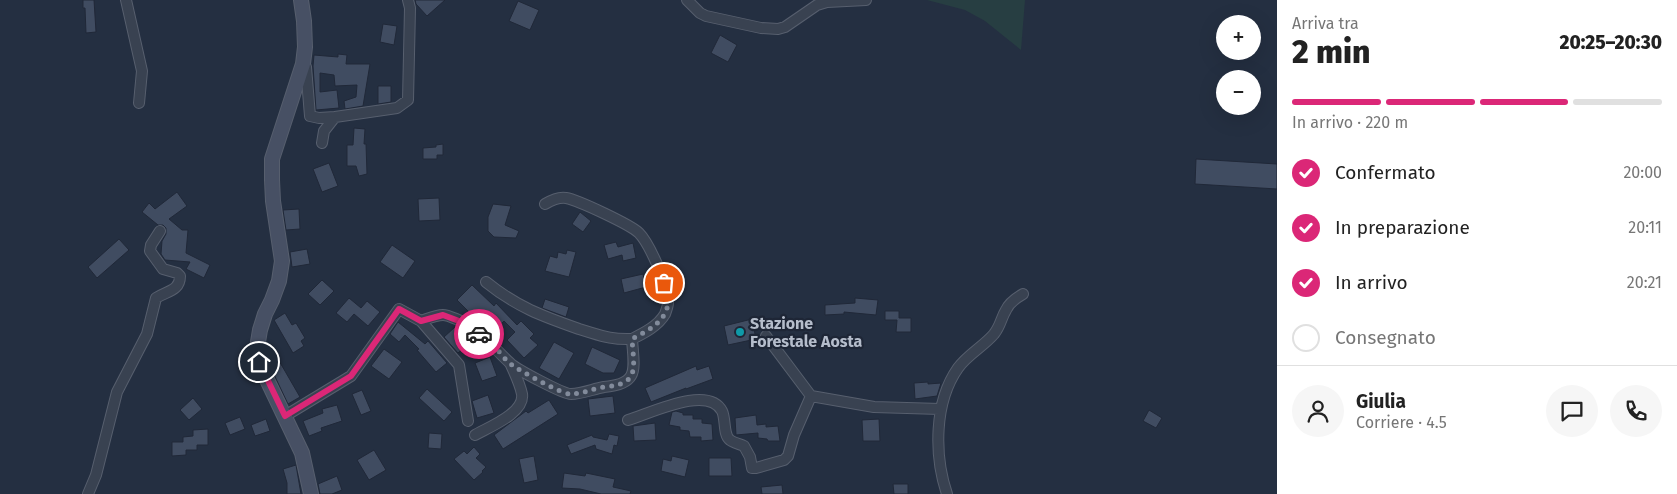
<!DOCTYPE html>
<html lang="it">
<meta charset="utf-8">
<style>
body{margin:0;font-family:"Fira Sans",sans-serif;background:#f6f6f6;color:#222;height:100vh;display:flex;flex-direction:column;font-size:19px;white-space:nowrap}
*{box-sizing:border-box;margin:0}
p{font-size:16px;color:#767676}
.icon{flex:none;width:28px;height:28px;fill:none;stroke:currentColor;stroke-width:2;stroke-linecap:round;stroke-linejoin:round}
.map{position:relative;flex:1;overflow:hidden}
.sheet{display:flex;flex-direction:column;background:#fff;width:400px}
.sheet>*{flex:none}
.tools{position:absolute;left:1216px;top:15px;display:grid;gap:10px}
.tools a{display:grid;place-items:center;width:45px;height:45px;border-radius:50%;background:#fff;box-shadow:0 5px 20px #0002;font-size:25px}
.pin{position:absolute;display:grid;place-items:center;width:42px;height:42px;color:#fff;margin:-21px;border:2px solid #fff;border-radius:50%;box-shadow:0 1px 5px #0007}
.courier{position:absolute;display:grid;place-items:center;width:50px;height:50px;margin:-25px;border:4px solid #db2777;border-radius:50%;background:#fff;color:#222;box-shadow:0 1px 6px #0007}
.overview em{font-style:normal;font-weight:800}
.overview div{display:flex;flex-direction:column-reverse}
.overview{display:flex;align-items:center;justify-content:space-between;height:85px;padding:0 15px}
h1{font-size:32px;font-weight:800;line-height:38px}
.bar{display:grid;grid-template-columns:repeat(4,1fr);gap:8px 5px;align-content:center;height:60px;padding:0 15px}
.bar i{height:6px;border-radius:4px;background:#e0e0e0}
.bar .on{background:#db2777}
.bar p{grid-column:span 4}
.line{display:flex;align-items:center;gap:12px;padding:0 15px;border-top:1px solid #e0e0e0}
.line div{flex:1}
.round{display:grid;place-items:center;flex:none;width:52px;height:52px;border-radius:26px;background:#f6f6f6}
ol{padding:0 15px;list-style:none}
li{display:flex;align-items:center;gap:15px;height:55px}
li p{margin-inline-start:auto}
li .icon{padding:5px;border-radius:50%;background:#db2777;color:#fff;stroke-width:4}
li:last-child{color:#767676}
li i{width:28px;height:28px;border:2px solid #e0e0e0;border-radius:50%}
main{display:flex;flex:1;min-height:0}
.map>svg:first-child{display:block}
</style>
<main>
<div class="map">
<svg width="1277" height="494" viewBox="0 0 1277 494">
<rect width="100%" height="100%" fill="#242f41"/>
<!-- green -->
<path fill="#273e42" d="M927,0H1025L1021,50L985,21L965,10Z"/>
<!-- building -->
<path fill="#404c61" stroke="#202838" d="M83,0H94L96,32L86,33L85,8H83Z
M415,0H445L427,16L416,4Z
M518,1L539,10L530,30L509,21Z
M383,24L397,26L394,45L380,42Z
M720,35L737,45L728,62L711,53Z
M338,54L347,55L346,64H370L363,106L345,109L344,101L356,97L357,85L335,86L334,75L320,73V92L337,90L339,108L316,110L313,66L314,55L338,57Z
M378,86H391V102L378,104Z
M354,128L365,129L364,144H366L367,174L359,176L356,166H347V145H353Z
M443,144V155H437V159H423V148L436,147V145Z
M1196,159L1277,164V189L1195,184Z
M329,163L338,186L322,192L313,169Z
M177,192L187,206L169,219L182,230H188L186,253L210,265L204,278L186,269L190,262L165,260L161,254L162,241L166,234V228L163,225H158L142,212L149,203L155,209Z
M439,198L440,220L419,221L418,199Z
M493,204L511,206L505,225L519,231L516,238L494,237L488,231V217Z
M299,209L300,229L286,230L283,210Z
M580,212L591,221L583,232L572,224Z
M119,239L129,250L97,278L88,267Z
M616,242L618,247L633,243L636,258L623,261L622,255L608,259L604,245Z
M392,245L415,261L403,278L380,262Z
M307,249L310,264L292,267L290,252Z
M567,250L576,252L569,277L545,271L550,256L557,258L558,252L566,254Z
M643,274L646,287L624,293L621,279Z
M322,280L334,291L320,305L308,294Z
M472,285L494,306L496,303L517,325L521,321L534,334L530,338L538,345L524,358L507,340L515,332L504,321L494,331L474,311L471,314L457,300Z
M349,298L361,308L367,301L380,312L368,326L354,314L347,322L336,313Z
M855,298L878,300L876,315L844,312V314L825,315V305L855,303Z
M545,299L569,307L566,317L542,308Z
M885,311H899V318H911V332H896L897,320H885Z
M285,313L292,325L296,323L305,338L301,341L304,346L293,353L274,320Z
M752,319L756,339L728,345L724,326Z
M398,322L425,344L428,341L447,363L436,372L417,350L419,349L405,335L399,342L390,334Z
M455,327L470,343L458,353L444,337Z
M554,342L574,353L559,379L539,368Z
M592,347L620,360L614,373H603L585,364Z
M384,349L402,362L389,379L371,366Z
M490,357L497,376L482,381L475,363Z
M278,359L300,397L288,404L269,364Z
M696,366L697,370L709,366L713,379L686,389V388L651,402L645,388Z
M928,382V384L941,383L937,396L915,399L914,383Z
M427,389L452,412L444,421L419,398Z
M362,390L371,411L361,415L352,394Z
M488,395L494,413L477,418L472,401Z
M613,396L615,413L590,416L588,399Z
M193,398L202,409L189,420L180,410Z
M549,400L558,414L503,449L494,435L526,411L528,413Z
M337,405L342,421L321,428L322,431L309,436L303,421L323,413L322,409Z
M1149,410L1162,418L1156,428L1143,421Z
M676,411L683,413V415H693V419H702V423L712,424L713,440L701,441V437H690L689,431L680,430V427L669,425L672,412Z
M756,415L757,425L766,424V427L778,426L780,441H768L767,439L758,438V433L736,435L735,418Z
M240,417L245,429L230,435L225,423Z
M266,419L270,431L255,436L251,425Z
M879,419L880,441H863L862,420Z
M655,423L656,440L634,441L633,426Z
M208,429V445H197V450H186V455L172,456V442H183V437L193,436V430Z
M429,433L442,434L441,449L428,448Z
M609,434L619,436L617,446L614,445L612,454L596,449L595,445L571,454L567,445L592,435L593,437L607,440Z
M474,447L480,454L476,458L486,467L482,471L483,472L474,480L454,459L464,451L467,454Z
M374,450L386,470L369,480L357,460Z
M534,456L538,480L524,483L519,459Z
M672,456L689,460L685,477L661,471L663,459L671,461Z
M709,458H731L732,476H709Z
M296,465L301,494H287V483L283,469Z
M564,473L585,476L586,473L615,479L613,487L631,491L630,494H601L580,489L562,488Z
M337,476L342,490L332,494H320L318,484Z
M893,484H908V494H894Z
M782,485L783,494H762L761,487Z"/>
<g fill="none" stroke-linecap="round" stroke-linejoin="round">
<defs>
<path id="minor" d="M126,0L142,71L139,103
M687,0L700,13L706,16L761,28L778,29L785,27L817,5L827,2L866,0
M303,64L306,67L310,116L319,118L335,117
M322,143L324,131L335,117L397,108L408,100L410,8L408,0
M486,282C517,307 542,316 579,329C600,335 610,340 632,339
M421,321C427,319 436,315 443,315C448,315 464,322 468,325C484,335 496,350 510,363C516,369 563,394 571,394C582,394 593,389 604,387C640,384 634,369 632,339C644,333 658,326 665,314C666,311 668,306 668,303C670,289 649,243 639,233C631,225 578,200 566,198C558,197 552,200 545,204
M766,336L811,396L874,407L940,409
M285,416L351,376L399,309L421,321L459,365L468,421
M628,420C649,414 708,384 722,411C726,419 723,435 730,440C734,443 740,444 744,446L750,457L752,468H756L784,460L788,456L794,435L811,396
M475,435C489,427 525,413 522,394C520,384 515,374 511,365
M88,494L96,475L117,392L147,334L156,298C167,291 180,291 180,276L177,273L163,269L150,251L151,245L160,231
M947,494C934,455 934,402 958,368C967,355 984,346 994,334C1001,325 1001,318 1006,310C1009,303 1016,298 1023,294"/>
<path id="secondary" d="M301,0L304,21L305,47L303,64L272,159V180L273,201L282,261L279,281L272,300L265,314L260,330L258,342L259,363L302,453L311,494"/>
</defs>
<!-- minor casing -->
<use href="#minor" stroke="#575f6e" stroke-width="12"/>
<!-- secondary casing -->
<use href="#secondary" stroke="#575f6e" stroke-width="16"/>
<!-- minor -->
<use href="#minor" stroke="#394251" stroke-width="10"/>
<!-- secondary -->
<use href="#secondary" stroke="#475064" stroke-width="14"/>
</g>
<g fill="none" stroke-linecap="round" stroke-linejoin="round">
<!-- done -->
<path stroke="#828b9b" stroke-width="5" stroke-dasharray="0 9" d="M479,334C484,338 489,341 494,346C500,352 505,360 512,365C521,371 561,394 570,394C582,394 592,389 604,387C640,384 634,369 632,339C647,331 666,322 668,303C669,297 666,289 664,283"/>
<!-- route -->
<path stroke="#db2777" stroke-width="6" d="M259,362L285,416L351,376L399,309L421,321L443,315L467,324L479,334"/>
</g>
<!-- markers -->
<circle fill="#0f9aa8" stroke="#1e2636" stroke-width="2" cx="740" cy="332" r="5"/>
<g text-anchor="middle" stroke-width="4.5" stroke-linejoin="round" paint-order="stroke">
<!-- poi labels -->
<g font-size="16" font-weight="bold" fill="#b5bdcb" stroke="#1e2636" text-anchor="start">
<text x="750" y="329">Stazione<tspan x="750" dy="18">Forestale Aosta</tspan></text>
</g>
</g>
</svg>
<div class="tools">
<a>+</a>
<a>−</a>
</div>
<div class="pin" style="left:664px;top:283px;background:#ea580c"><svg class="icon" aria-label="bag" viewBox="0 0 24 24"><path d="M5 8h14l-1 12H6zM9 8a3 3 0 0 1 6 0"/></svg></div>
<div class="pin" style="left:259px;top:362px;background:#1f2937"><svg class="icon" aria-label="home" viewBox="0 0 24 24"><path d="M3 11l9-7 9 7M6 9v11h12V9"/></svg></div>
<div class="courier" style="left:479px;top:334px"><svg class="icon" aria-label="car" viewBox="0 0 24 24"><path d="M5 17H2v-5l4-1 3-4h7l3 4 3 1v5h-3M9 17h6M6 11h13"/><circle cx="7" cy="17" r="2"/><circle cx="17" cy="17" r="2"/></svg></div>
</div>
<section class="sheet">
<div class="overview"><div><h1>2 min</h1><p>Arriva tra</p></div><em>20:25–20:30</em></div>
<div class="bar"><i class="on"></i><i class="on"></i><i class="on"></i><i></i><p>In arrivo · 220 m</p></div>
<ol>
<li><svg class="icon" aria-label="check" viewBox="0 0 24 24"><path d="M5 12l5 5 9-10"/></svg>Confermato<p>20:00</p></li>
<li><svg class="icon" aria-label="check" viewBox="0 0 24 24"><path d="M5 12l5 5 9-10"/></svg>In preparazione<p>20:11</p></li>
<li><svg class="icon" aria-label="check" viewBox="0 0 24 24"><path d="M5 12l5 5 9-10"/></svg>In arrivo<p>20:21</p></li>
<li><i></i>Consegnato</li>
</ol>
<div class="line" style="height:90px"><a class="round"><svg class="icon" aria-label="person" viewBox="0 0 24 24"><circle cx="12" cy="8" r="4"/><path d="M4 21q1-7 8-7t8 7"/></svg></a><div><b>Giulia</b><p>Corriere · 4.5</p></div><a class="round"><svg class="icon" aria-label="chat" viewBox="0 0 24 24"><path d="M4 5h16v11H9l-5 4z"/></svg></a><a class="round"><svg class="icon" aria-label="phone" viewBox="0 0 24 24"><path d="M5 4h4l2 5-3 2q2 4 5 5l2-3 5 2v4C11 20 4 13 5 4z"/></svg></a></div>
</section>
</main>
